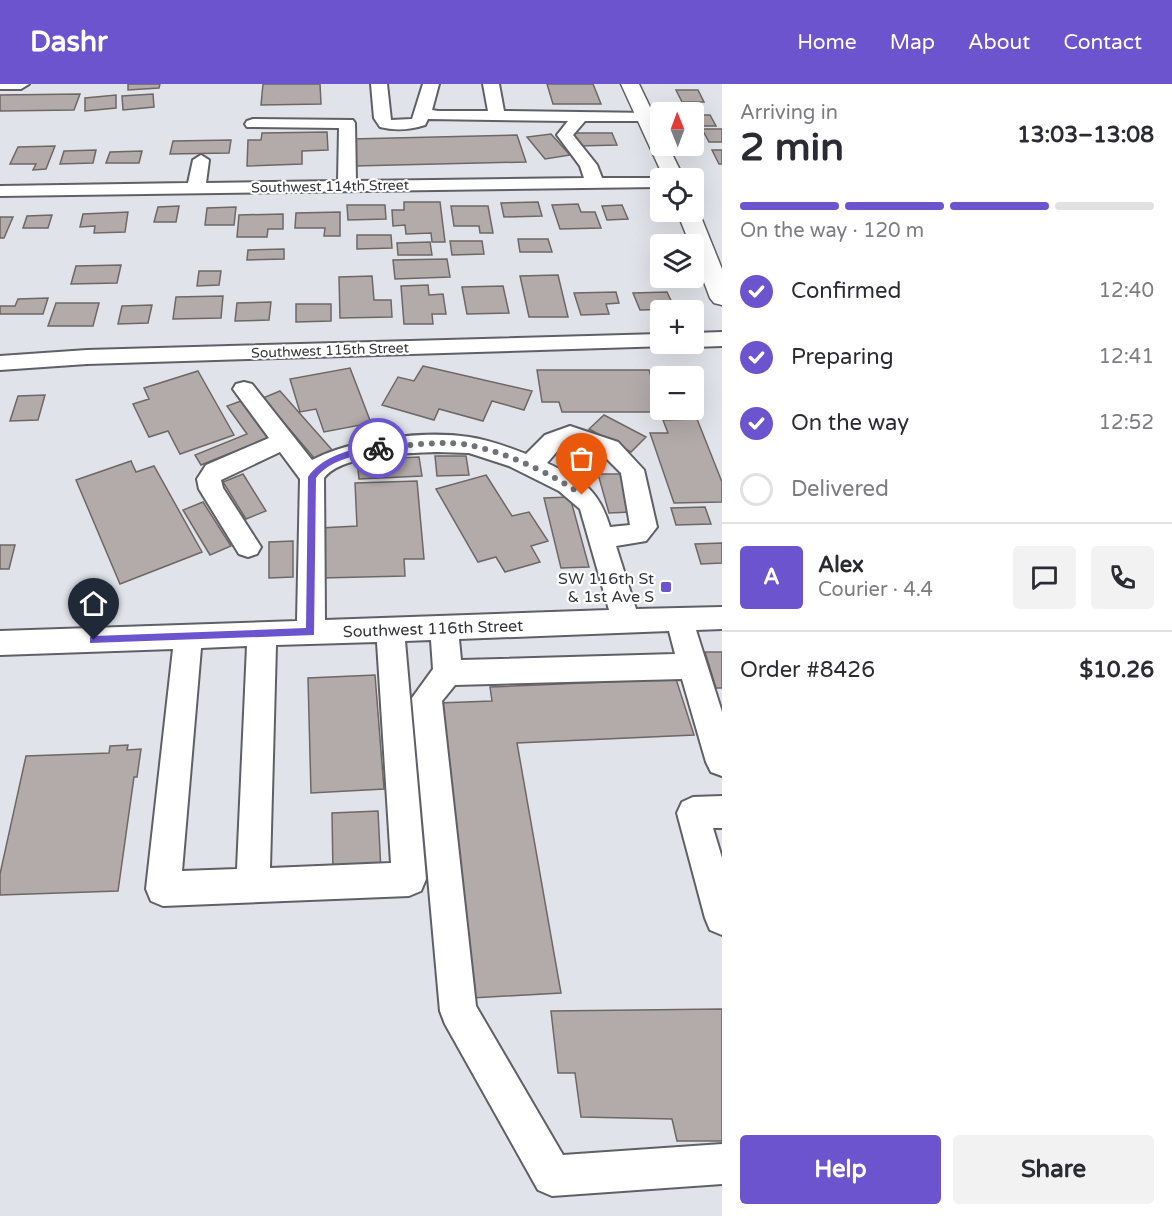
<!DOCTYPE html>
<meta charset="utf-8">
<style>
body{margin:0;font-family:"Varela Round",sans-serif;background:#f2f2f3;color:#2b2b33;height:100vh;display:flex;flex-direction:column;font-size:22px;white-space:nowrap}
*{box-sizing:border-box;margin:0}
p{font-size:20px;color:#7c7c81}
.icon{flex:none;width:33px;height:33px;fill:none;stroke:currentColor;stroke-width:2;stroke-linecap:round;stroke-linejoin:round}
.map{position:relative;flex:1;overflow:hidden}
.panel{display:flex;flex-direction:column;background:#fff;width:450px}
.panel>*{flex:none}
.needle{width:39px;rotate:359deg}
.fabs{position:absolute;left:650px;top:18px;display:grid;gap:12px}
.fabs a{display:grid;place-items:center;width:54px;height:54px;border-radius:6px;background:#fff;box-shadow:0 6px 24px #0002;font-size:30px}
.pin{position:absolute;display:grid;place-items:center;width:51px;height:51px;color:#fff;margin:-62px -26px;border-radius:50% 50% 50% 0;rotate:-45deg;box-shadow:0 0 6px #0007}
.pin .icon{rotate:45deg}
.courier{position:absolute;display:grid;place-items:center;width:60px;height:60px;margin:-30px;border:4px solid #6b54cd;border-radius:50%;background:#fff;color:#222;box-shadow:0 2px 8px #0007}
.summary em{font-style:normal;font-weight:700}
.summary div{display:flex;flex-direction:column-reverse}
.summary{display:flex;align-items:center;justify-content:space-between;height:102px;padding:0 18px}
h1{font-size:39px;font-weight:700;line-height:45px}
.bar{display:grid;grid-template-columns:repeat(4,1fr);gap:9px 6px;align-content:center;height:72px;padding:0 18px}
.bar i{height:8px;border-radius:4px;background:#e1e1e2}
.bar .on{background:#6b54cd}
.bar p{grid-column:span 4}
.line{display:flex;align-items:center;gap:15px;padding:0 18px;border-top:2px solid #e1e1e2}
.line div{flex:1}
.round{display:grid;place-items:center;flex:none;width:63px;height:63px;border-radius:6px;background:#f2f2f3}
ol{padding:0 18px;list-style:none}
li{display:flex;align-items:center;gap:18px;height:66px}
li p{margin-inline-start:auto}
li .icon{padding:6px;border-radius:50%;background:#6b54cd;color:#fff;stroke-width:4}
li:last-child{color:#7c7c81}
li i{width:33px;height:33px;border:3px solid #e1e1e2;border-radius:50%}
.cta{display:flex;gap:12px;margin-top:auto;padding:12px 18px}
.cta a{flex:1;height:69px;border-radius:6px;background:#6b54cd;color:#fff;font-size:24px;font-weight:700;line-height:69px;text-align:center}
.cta a+a{background:#f2f2f3;color:#2b2b33}
header{display:flex;align-items:center;gap:36px;box-sizing:border-box;height:84px;padding:0 30px;background:#6b54cd;color:#fff}
header strong{font-size:28px}
nav{display:flex;gap:33px;margin-inline-start:auto;font-size:21px}
main{display:flex;flex:1;min-height:0}
.map>svg:first-child{display:block}
</style>
<header>
<strong>Dashr</strong>
<nav><a>Home</a><a>Map</a><a>About</a><a>Contact</a></nav>
</header>
<main>
<div class="map">
<svg width="722" height="1132" viewBox="0 0 722 1132">
<rect width="100%" height="100%" fill="#e0e3e9"/>
<!-- building -->
<path fill="#b3aba9" stroke="#6e6765" stroke-width="1.5" d="M128,0H160L159,4L128,6Z
M263,0H320L321,20L261,21Z
M547,0H593L601,20H553Z
M676,6H698L704,18H682Z
M80,10L74,26L0,27V11Z
M153,10L154,23L123,26L122,12Z
M116,11V24L85,27V14Z
M693,31H710L716,42H695Z
M702,45H722V58H709Z
M327,48L328,66L302,67V80L247,82L248,56H261L262,49Z
M574,49H612L617,61L578,62Z
M551,50L570,71L545,75L527,53Z
M517,51L526,78L354,82L351,55Z
M231,56L229,69L170,70L173,57Z
M55,62L46,85L33,86L36,80H10L18,63Z
M96,66L93,79L60,80L64,67Z
M712,66H722V80H719Z
M142,67L139,79H106L110,68Z
M404,118H440L445,158H432L431,149L406,150L405,141L393,142L392,126H404Z
M538,118L542,132L504,133L501,119Z
M578,120L581,128H595L601,144L560,145L552,121Z
M347,121H385L386,135L348,136Z
M622,121L628,135L607,136L602,122Z
M179,122L176,138H154L158,123Z
M451,122H488L493,149H480L479,142H454Z
M236,123L234,141H205L207,124Z
M128,128L125,148L94,149L95,142L80,143L83,130Z
M340,128V152H324L325,144H295L296,129Z
M283,130V145H268L267,153H237L239,131Z
M52,131L48,144H23L27,132Z
M0,133H13L4,154H0Z
M357,151H391L392,164L357,165Z
M518,155H548L552,168H520Z
M450,157H482L484,170L452,171Z
M430,158L432,171H398L397,159Z
M284,165V175L247,176L248,166Z
M447,175L450,193L395,195L393,176Z
M121,181L117,199L71,200L76,182Z
M199,187H221L219,201L197,202Z
M558,191L568,233H529L520,192Z
M372,192L374,216H391L392,233L340,234L339,193Z
M428,201L429,211L443,210L446,230H432L433,240H404L401,202Z
M503,202L509,229L467,230L462,203Z
M616,208L619,219L606,220L609,230L581,231L574,209Z
M667,208L675,225L640,226L633,209Z
M223,212L221,234L173,235L176,213Z
M48,214L43,230H0V222H15L18,215Z
M271,218L269,236L235,237L237,219Z
M56,219H99L93,242H48Z
M296,220H331V237L296,238Z
M152,221L148,239L118,240L122,222Z
M423,282L532,307L524,326L492,317L483,337L439,325L434,336L382,321L398,293L414,297Z
M350,284L371,339L324,348L316,325L300,328L290,295Z
M537,286H649L652,296H660V326H679V328H562L559,318H542Z
M198,287L234,351L180,370L168,347L149,353L133,320L149,315L144,304Z
M280,307L333,367L315,375L263,314Z
M45,311L38,336L10,337L18,312Z
M241,317L268,354L201,381L195,371L247,350L227,322Z
M604,331L646,353L631,368L589,345Z
M697,335L722,398V418L674,419L650,349H668L663,336Z
M435,372H466L469,391L437,392Z
M419,373L422,392L359,395L357,376Z
M131,377L136,388L154,382L202,468L120,500L76,396Z
M243,390L266,427L246,435L223,398Z
M598,390H620L631,428L609,429Z
M486,391L512,432L529,428L548,457L531,462L540,478L505,488L496,473L478,478L436,405Z
M417,397L424,475H404L405,492L321,494L320,444L357,442L355,399Z
M570,413L589,483L561,484L544,414Z
M203,418L231,462L210,471L183,426Z
M705,423L711,440L676,441L671,424Z
M293,457V493L269,494V458Z
M722,459V479L701,480L695,460Z
M0,461H15L9,485H0Z
M705,568H722V604H716Z
M375,591L384,705L311,709L308,594Z
M676,595L694,651L517,659L561,909L472,914L438,619L492,617L490,603Z
M128,661L127,666L141,665L137,693H134L118,807L0,811V790L26,672L109,669L110,662Z
M378,727L381,788L333,790L332,729Z
M722,925V1057H677L672,1035L581,1033L575,989H558L551,927Z"/>
<g fill="none" stroke-linecap="round" stroke-linejoin="round">
<defs>
<path id="minor" d="M0,0H29L21,5H0Z
M371,0H387L391,36L412,35L423,0H439L432,26L438,27H488L483,0H499L504,27L651,29L653,32L651,35L645,37H585L573,51L597,81L602,94H666H660V103L0,112V102L188,99L193,76L201,71L209,76L206,99L338,97L339,44L247,43L245,40L247,37L253,35L353,36L355,39L356,97L584,94L580,82L557,51L568,37L428,35L425,41C409,46 396,47 380,43L374,34Z
M722,248V262L693,263L685,260H693V249Z
M660,250V260H669L668,262L87,280L0,286V272L87,266Z
M244,298L252,300L312,376C352,355 424,346 469,353C489,356 508,363 526,370L545,351L570,342L618,358L644,386L657,443L646,457L616,462L636,525L722,523V545L696,546L722,628V692L711,688L706,678L682,595L455,601L442,617L476,922L563,1071L722,1060V1100L552,1112L538,1106L445,940L440,927L412,614L433,585L431,556L405,557L426,795L421,807L409,812L163,822L151,817L146,805L173,565L0,571V547L297,537L300,395L280,368L221,396L223,404L261,463L257,470L248,473L239,470L199,405L197,395L206,381L269,354L233,305L236,300ZM571,359L602,370L621,389L630,441L610,443C598,404 582,396 547,379L561,363ZM437,368L469,369L509,382L559,407L580,425L609,526L325,536L324,394C342,370 409,369 437,368ZM669,547L675,570L461,576L459,555ZM377,558L391,779L270,784L276,561ZM247,562L237,785L182,787L201,564Z
M722,712V744H713L722,774V851L710,846L705,834L677,729L682,718L693,713Z"/>
<path id="major" d="M621,0H639L660,44V62H668L684,94H664Z
M693,123L699,128L722,185V221L714,219L710,214L693,169V160H690L677,128H693Z"/>
</defs>
<!-- minor casing -->
<use href="#minor" stroke="#5e6066" stroke-width="4"/>
<!-- major casing -->
<use href="#major" stroke="#5e6066" stroke-width="3"/>
<!-- minor -->
<use href="#minor" fill="#fff" fill-rule="evenodd"/>
<!-- major -->
<use href="#major" fill="#fff" fill-rule="evenodd"/>
</g>
<!-- route -->
<path fill="#6b54cd" d="M378,361L381,366C359,371 330,375 316,394L314,551L90,559V553L94,552L306,544L308,393C321,373 354,363 378,361Z"/>
<g fill="none" stroke-linecap="round" stroke-linejoin="round">
<!-- done -->
<path stroke="#707276" stroke-width="6" stroke-dasharray="0 10.8" d="M378,364C401,362 425,359 448,359C488,359 550,388 582,411"/>
</g>
<!-- markers -->
<rect fill="#6b54cd" stroke="#fff" stroke-width="2" x="660" y="497" width="12" height="12" rx="3"/>
<g text-anchor="middle" stroke-width="4.5" stroke-linejoin="round" paint-order="stroke">
<!-- far-street labels -->
<g font-size="14" fill="#343538" stroke="#fff">
<text transform="translate(330 102) rotate(-1)" y="5">Southwest 114th Street</text>
<text transform="translate(330 266) rotate(-2)" y="5">Southwest 115th Street</text>
</g>
<!-- poi labels -->
<g font-size="16" fill="#343538" stroke="#fff" text-anchor="end">
<text x="654" y="500">SW 116th St<tspan x="654" dy="18">&amp; 1st Ave S</tspan></text>
</g>
<!-- street labels -->
<g font-size="16" fill="#343538" stroke="#fff">
<text transform="translate(433 544) rotate(-2)" y="6">Southwest 116th Street</text>
</g>
</g>
</svg>
<div class="fabs">
<a><svg class="needle" viewBox="-14 -14 28 28"><path d="M0-13l5 13h-10z" fill="#e53935"/><path d="M0 13l5-13h-10z" fill="#7c7c81"/></svg></a>
<a><svg class="icon" aria-label="locate" viewBox="0 0 24 24"><circle cx="12" cy="12" r="6"/><path d="M12 2v4M12 18v4M2 12h4M18 12h4"/></svg></a>
<a><svg class="icon" aria-label="layers" viewBox="0 0 24 24"><path d="M12 4l9 5-9 5-9-5zM3 14l9 5 9-5"/></svg></a>
<a>+</a>
<a>−</a>
</div>
<div class="pin" style="left:582px;top:411px;background:#ea580c"><svg class="icon" aria-label="bag" viewBox="0 0 24 24"><path d="M5 8h14l-1 12H6zM9 8a3 3 0 0 1 6 0"/></svg></div>
<div class="pin" style="left:94px;top:556px;background:#1f2937"><svg class="icon" aria-label="home" viewBox="0 0 24 24"><path d="M3 11l9-7 9 7M6 9v11h12V9"/></svg></div>
<div class="courier" style="left:378px;top:364px"><svg class="icon" aria-label="bike" viewBox="0 0 24 24"><circle cx="6" cy="16" r="4"/><circle cx="18" cy="16" r="4"/><path d="M6 16l4-8h5l3 8M10 8l3 8H6M13 5h3"/></svg></div>
</div>
<section class="panel">
<div class="summary"><div><h1>2 min</h1><p>Arriving in</p></div><em>13:03–13:08</em></div>
<div class="bar"><i class="on"></i><i class="on"></i><i class="on"></i><i></i><p>On the way · 120 m</p></div>
<ol>
<li><svg class="icon" aria-label="check" viewBox="0 0 24 24"><path d="M5 12l5 5 9-10"/></svg>Confirmed<p>12:40</p></li>
<li><svg class="icon" aria-label="check" viewBox="0 0 24 24"><path d="M5 12l5 5 9-10"/></svg>Preparing<p>12:41</p></li>
<li><svg class="icon" aria-label="check" viewBox="0 0 24 24"><path d="M5 12l5 5 9-10"/></svg>On the way<p>12:52</p></li>
<li><i></i>Delivered</li>
</ol>
<div class="line" style="height:108px"><b class="round" style="background:#6b54cd;color:#fff">A</b><div><b>Alex</b><p>Courier · 4.4</p></div><a class="round"><svg class="icon" aria-label="chat" viewBox="0 0 24 24"><path d="M4 5h16v11H9l-5 4z"/></svg></a><a class="round"><svg class="icon" aria-label="phone" viewBox="0 0 24 24"><path d="M5 4h4l2 5-3 2q2 4 5 5l2-3 5 2v4C11 20 4 13 5 4z"/></svg></a></div>
<div class="line" style="height:78px"><div>Order #8426</div><b>$10.26</b></div>
<div class="cta"><a>Help</a><a>Share</a></div>
</section>
</main>
